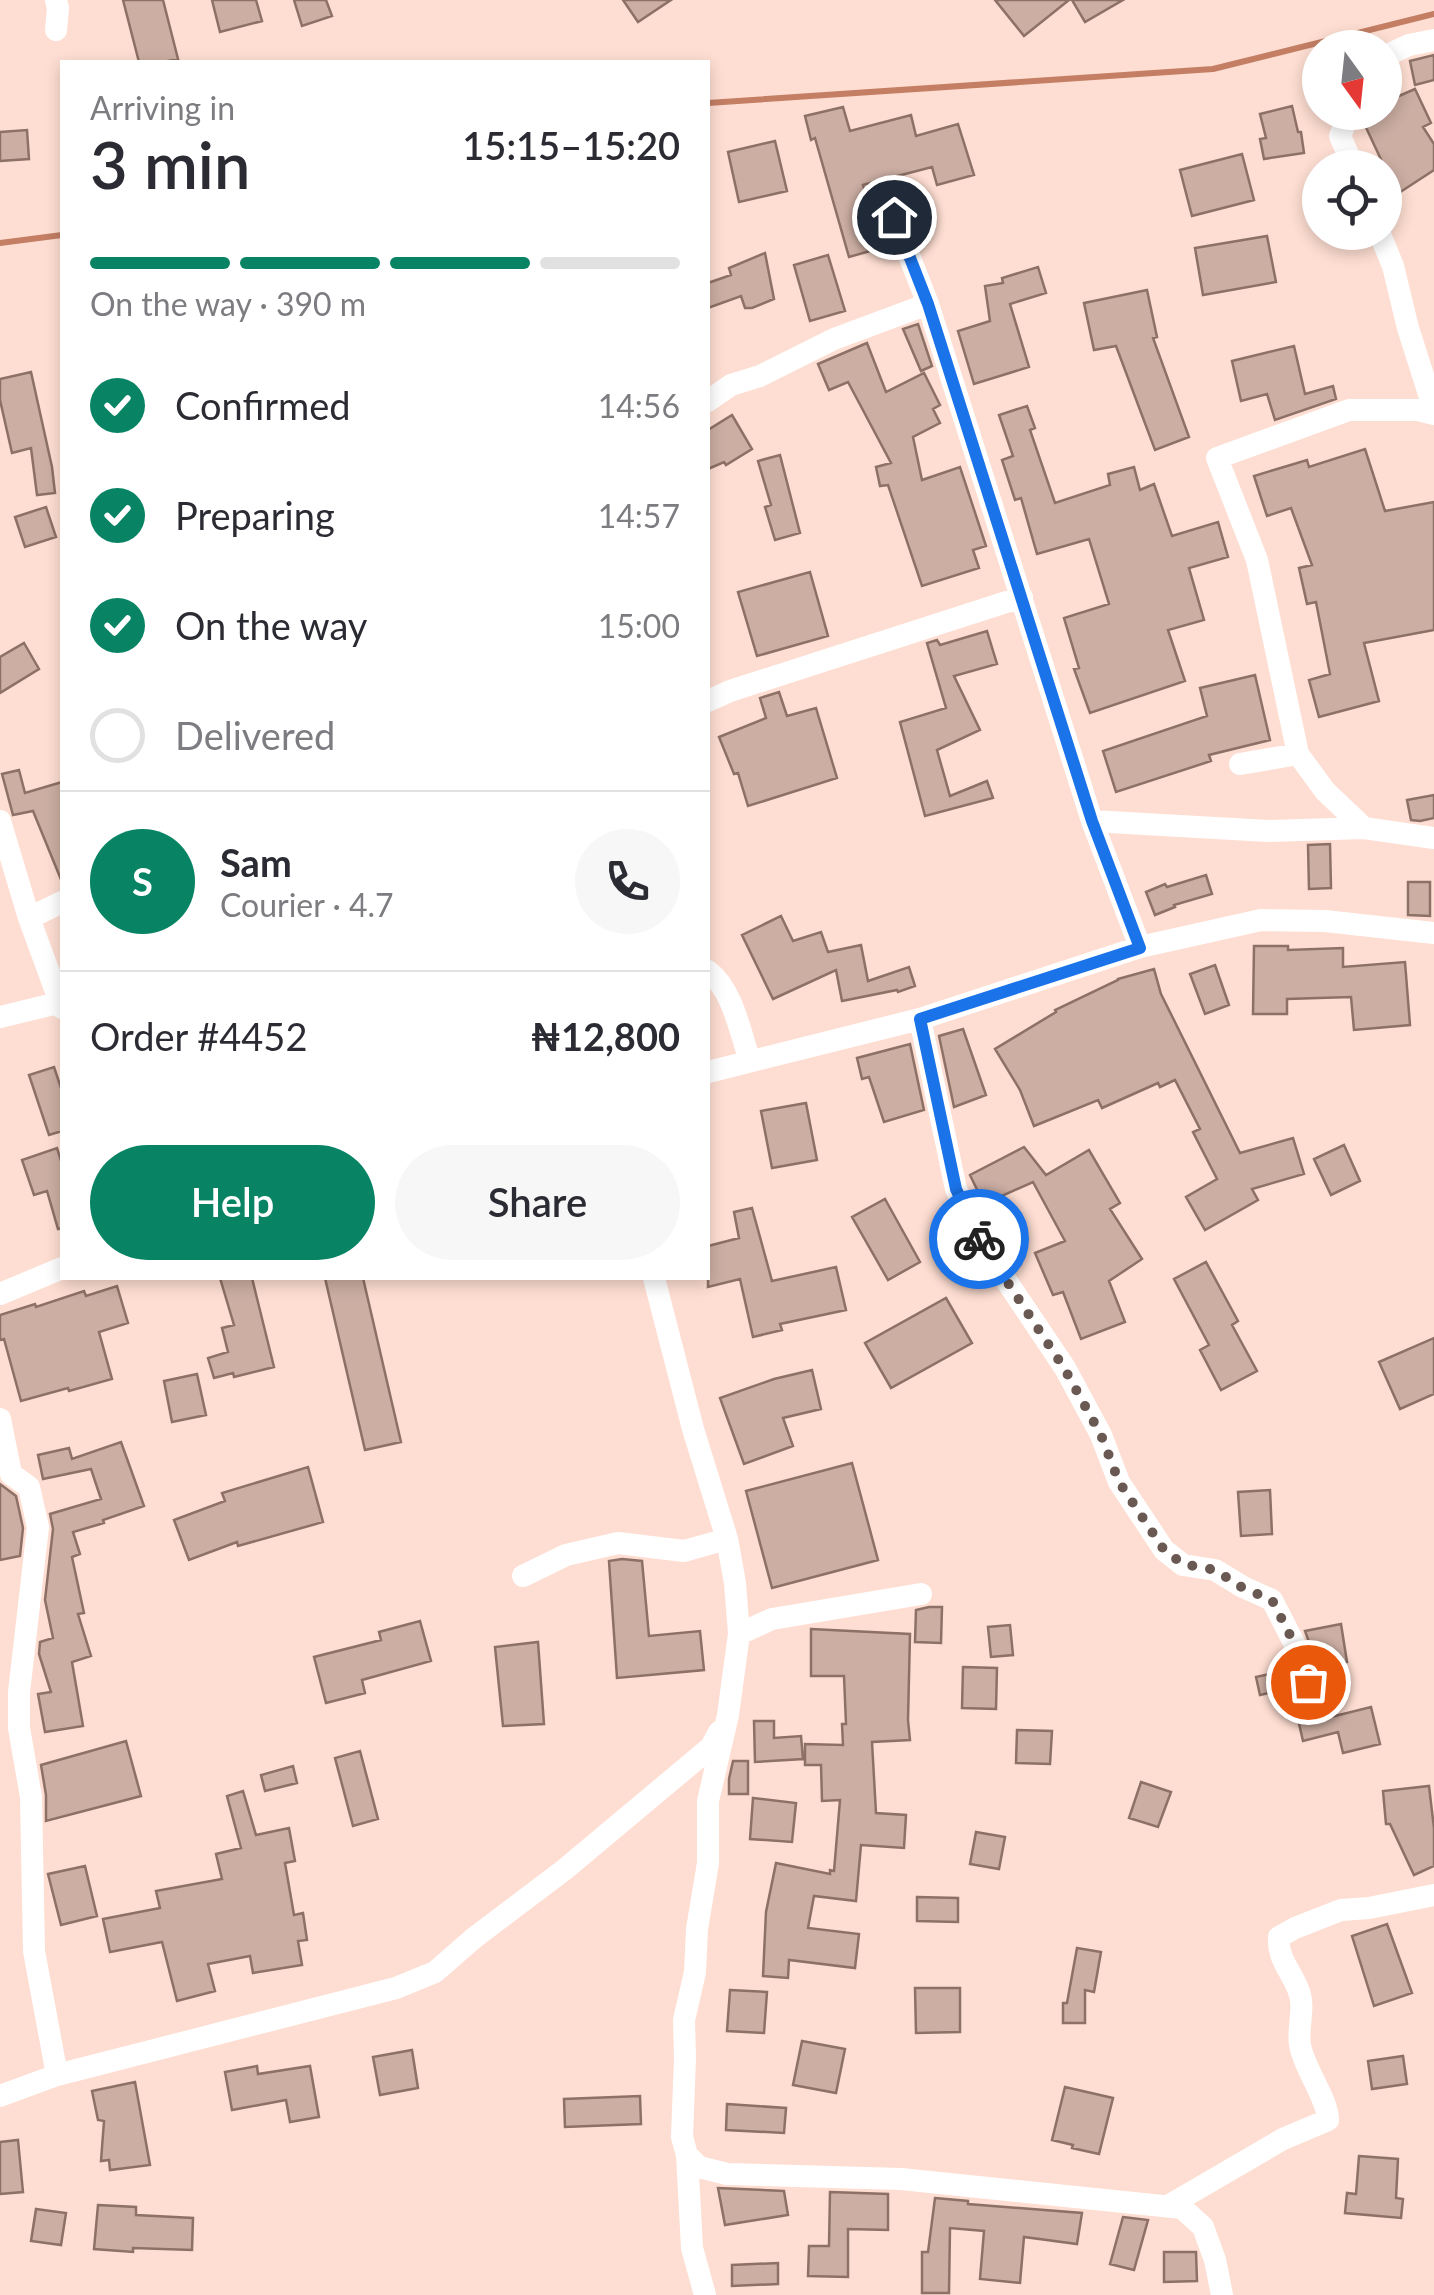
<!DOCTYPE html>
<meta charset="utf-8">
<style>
body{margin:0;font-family:Lato,sans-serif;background:#f7f7f7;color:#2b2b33;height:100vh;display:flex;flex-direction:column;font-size:38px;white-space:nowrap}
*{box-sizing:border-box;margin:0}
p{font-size:32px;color:#7c7c81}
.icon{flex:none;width:55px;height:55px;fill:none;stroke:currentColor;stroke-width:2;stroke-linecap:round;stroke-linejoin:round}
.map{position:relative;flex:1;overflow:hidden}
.panel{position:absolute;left:60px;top:60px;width:650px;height:1220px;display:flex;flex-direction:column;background:#fff;border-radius:0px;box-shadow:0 5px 15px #0003}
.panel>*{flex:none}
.needle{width:65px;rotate:165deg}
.tools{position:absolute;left:1302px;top:30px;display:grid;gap:20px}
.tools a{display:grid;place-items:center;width:100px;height:100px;border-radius:50%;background:#fff;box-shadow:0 5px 15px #0003;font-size:50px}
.pin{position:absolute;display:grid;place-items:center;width:85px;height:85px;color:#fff;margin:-42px;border:5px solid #fff;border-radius:50%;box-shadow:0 2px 10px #0007}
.courier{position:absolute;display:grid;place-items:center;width:100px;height:100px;margin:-50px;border:8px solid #1a73e8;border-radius:50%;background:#fff;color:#222;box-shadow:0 2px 12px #0007}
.summary em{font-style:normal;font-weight:600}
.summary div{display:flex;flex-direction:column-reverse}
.summary{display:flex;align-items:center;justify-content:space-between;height:170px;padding:0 30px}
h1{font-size:65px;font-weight:600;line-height:75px}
.bar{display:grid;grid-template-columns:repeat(4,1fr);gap:15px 10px;align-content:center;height:120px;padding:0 30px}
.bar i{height:12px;border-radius:8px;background:#e1e1e2}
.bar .current{background:#088465}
.bar p{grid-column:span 4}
.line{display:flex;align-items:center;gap:25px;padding:0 30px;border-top:2px solid #e1e1e2}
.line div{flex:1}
.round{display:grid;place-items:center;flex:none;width:105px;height:105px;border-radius:52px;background:#f7f7f7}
ol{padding:0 30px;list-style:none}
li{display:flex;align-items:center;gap:30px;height:110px}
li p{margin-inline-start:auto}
li .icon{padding:10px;border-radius:50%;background:#088465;color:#fff;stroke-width:4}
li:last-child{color:#7c7c81}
li i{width:55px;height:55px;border:5px solid #e1e1e2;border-radius:50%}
.primary-button{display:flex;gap:20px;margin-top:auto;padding:20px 30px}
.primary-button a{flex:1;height:115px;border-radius:60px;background:#088465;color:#fff;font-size:40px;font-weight:600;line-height:115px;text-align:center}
.primary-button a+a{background:#f7f7f7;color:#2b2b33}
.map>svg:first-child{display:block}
</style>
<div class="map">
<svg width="1434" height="2295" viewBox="0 0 1434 2295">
<rect width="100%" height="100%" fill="#feded2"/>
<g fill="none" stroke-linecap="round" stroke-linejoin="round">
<!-- stream -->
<path stroke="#c37e64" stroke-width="6" d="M708,103L1213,69L1434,14
M0,243L62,235"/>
</g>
<!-- building -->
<path fill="#ccaea3" stroke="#8d7166" stroke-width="2.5" d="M123,0H163L178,59L163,62H139Z
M212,0H256L262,21L220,32Z
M294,0H326L332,16L302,26Z
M623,0H671L638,22Z
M995,0H1069L1024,36Z
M1072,0H1123L1085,22Z
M1434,55V80L1415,85L1410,61Z
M1415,89L1431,123L1423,127L1434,144V170L1385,202V168L1363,121L1365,112H1385V102Z
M1292,106L1298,132H1301L1304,153L1264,159L1260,139L1266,138L1260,114Z
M843,107L850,131L911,115L916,136L958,124L974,175L937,185L932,167L863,185L881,248L849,257L815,138L811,140L805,116Z
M27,130L29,159L0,161V132Z
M775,141L787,191L739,202L728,152Z
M1242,154L1254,200L1192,216L1180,170Z
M1267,236L1276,282L1203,295L1195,248Z
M765,253L774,299L752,308H745L741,296L708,308V283L731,275L729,268Z
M828,255L845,311L810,321L794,265Z
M1038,267L1046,293L1010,304L1029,367L974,384L958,331L990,321L985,286L1003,283L1002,278Z
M1147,290L1157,337L1153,338L1189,437L1155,450L1116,346L1094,350L1084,303Z
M918,324L932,366L921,371L903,329Z
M867,343L886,392L924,373L940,405L933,409L940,423L913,437L922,480L960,467L986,546L973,550L979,568L922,586L888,485L880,486L876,467L891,463L848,382L829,390L818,364Z
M1294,346L1305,394L1333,386L1336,399L1275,420L1267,394L1241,401L1232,361Z
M31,372L52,467L55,493L37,495L31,448L12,453L0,400V379Z
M1027,406L1035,428L1030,430L1055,503L1110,485L1108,474L1134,467L1140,490L1154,484L1172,536L1218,522L1228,557L1189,568L1204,620L1168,630L1185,681L1090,713L1074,669L1079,668L1064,618L1109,604L1089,539L1037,554L1021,498L1015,500L1002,460L1013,456L999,415Z
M732,415L752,449L726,465L724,462L708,469V430Z
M1365,449L1385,511L1434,502V630L1364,643L1379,701L1319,717L1309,680L1330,674L1316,602L1307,604L1299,568L1312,565L1291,508L1267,516L1254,476L1307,460L1309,467Z
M780,455L800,533L775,540L765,507L771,505L758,461Z
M46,507L56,537L25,547L15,517Z
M810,572L828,636L757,656L738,592Z
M987,631L997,664L954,676L980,730L937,750L950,796L987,781L993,798L925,816L900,722L946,708L927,643L937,640L940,645Z
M24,643L39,669L0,693V657Z
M1255,675L1270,740L1209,755L1211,761L1116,792L1103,751L1207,716L1200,688Z
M779,692L787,716L816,708L837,778L748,806L738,773L734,774L719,737L766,718L760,698Z
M19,770L25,793L62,782V882L33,811L13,815L2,774Z
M1434,795V818L1420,821L1411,820L1407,800Z
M1330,844L1331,888L1309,889L1308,845Z
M1206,875L1212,894L1174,905L1175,907L1155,915L1146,892L1165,884L1167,887Z
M1408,882H1430V916L1408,915Z
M781,916L793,941L821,932L828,952L861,945L868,981L909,967L915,986L898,992L897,990L842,1001L836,970L773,999L742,935Z
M1254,946H1288V950L1343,948V967L1405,962L1410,1025L1354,1030L1351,997L1287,999V1014H1253Z
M1215,965L1229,1005L1205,1014L1190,974Z
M1154,969L1161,994L1240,1153L1293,1138L1304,1174L1252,1189L1258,1200L1205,1230L1186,1197L1217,1179L1193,1132L1200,1129L1175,1080L1160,1087L1158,1083L1102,1108L1098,1100L1034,1126L1020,1090L995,1049L1056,1012L1055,1010L1118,980V979Z
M963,1029L986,1095L954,1107L939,1036Z
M910,1044L924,1110L884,1122L869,1077L862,1079L857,1058Z
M54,1067L62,1091V1131L49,1135L29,1075Z
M806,1103L817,1160L772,1168L761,1111Z
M1344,1145L1360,1181L1331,1195L1314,1159Z
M1024,1147L1046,1175L1089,1150L1120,1203L1110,1209L1142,1259L1109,1281L1125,1322L1081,1339L1063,1292L1053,1295L1035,1253L1065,1241L1033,1182L984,1204L970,1175Z
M57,1148L62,1164V1228L58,1229L47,1191L34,1195L22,1160Z
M885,1199L920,1262L888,1280L852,1217Z
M752,1208L772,1281L836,1267L846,1310L780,1324L782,1330L753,1337L740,1279L708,1287V1246L739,1238L734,1212Z
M1206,1262L1238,1321L1232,1325L1257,1371L1221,1390L1200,1350L1209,1345L1174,1279Z
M220,1278H252L274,1367L234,1377L233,1373L214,1378L208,1358L228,1352L222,1328L234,1325Z
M325,1278H363L401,1442L365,1450Z
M117,1286L128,1323L99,1332L112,1379L69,1391L68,1388L21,1401L4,1339L0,1340V1315L35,1304L36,1307L84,1291L86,1296Z
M946,1298L972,1343L891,1388L865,1343Z
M1434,1338V1394L1400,1409L1379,1362Z
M812,1370L821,1409L783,1418L793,1446L744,1464L720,1398L774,1379Z
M197,1374L206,1415L172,1422L164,1381Z
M121,1442L144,1506L103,1520L104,1523L73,1532L80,1554L72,1557L84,1613L78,1614L91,1656L72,1662L83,1726L45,1732L38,1694L51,1692L39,1654L40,1642L53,1638L45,1600L53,1529L50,1514L101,1499L91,1469L43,1479L38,1455L69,1448L72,1459Z
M852,1463L878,1560L772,1588L746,1491Z
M308,1467L323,1522L238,1546L237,1542L189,1560L174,1520L225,1501L222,1493Z
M0,1484L16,1496L23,1528L20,1556L0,1560Z
M1270,1490L1272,1534L1241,1536L1238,1492Z
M622,1559L642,1561L649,1636L700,1631L704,1670L617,1678L609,1561Z
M929,1607H942L941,1643L915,1642L916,1610Z
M420,1621L431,1661L362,1680L365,1693L326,1703L314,1657L381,1640L379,1632Z
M1341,1624L1347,1662L1318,1667L1305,1631Z
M1010,1625L1013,1655L991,1657L988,1627Z
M811,1629L910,1634L908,1720L910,1740L872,1742L876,1813L906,1815L904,1848L861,1845L856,1901L814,1896L808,1928L859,1934L855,1968L789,1960L788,1978L763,1976L766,1912L776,1863L830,1874V1870L834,1871L840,1800L822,1801L821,1765H805V1744L843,1745L842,1724H846L844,1676H811Z
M538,1642L544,1724L503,1726L495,1647Z
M963,1667L997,1668L996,1709L962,1708Z
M1288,1670L1294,1687L1260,1695L1256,1677Z
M1371,1707L1380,1744L1343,1753L1338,1732L1303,1741L1297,1715L1317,1710L1319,1720Z
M754,1721H774V1738L801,1736L803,1759L755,1762Z
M1017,1730L1052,1731L1050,1764L1016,1763Z
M126,1741L141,1796L46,1821V1795L41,1765Z
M360,1751L378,1819L353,1826L335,1758Z
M733,1761H748V1794H729V1779Z
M293,1766L297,1783L265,1791L261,1775Z
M1141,1782L1171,1792L1158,1827L1129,1818Z
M1429,1786L1434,1828V1866L1414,1875L1390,1824H1386L1383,1791Z
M243,1791L256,1835L289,1828L295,1861L285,1863L294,1915L303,1913L307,1940L298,1941L302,1965L253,1973L250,1956L208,1964L215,1991L177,2001L162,1942L110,1952L103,1919L160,1908L156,1891L222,1879L216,1854L241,1848L227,1796Z
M753,1798L796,1803L792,1842L750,1839Z
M976,1832L1005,1837L999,1869L970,1864Z
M85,1866L97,1916L61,1925L48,1874Z
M917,1897L958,1898V1922L917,1921Z
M1387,1924L1412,1993L1374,2006L1352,1936Z
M1077,1948L1101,1952L1094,1992L1085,1990V2023H1063V2003H1067Z
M915,1988H960V2032L916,2033Z
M730,1990L767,1992L764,2033L727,2031Z
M802,2041L845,2049L836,2093L793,2085Z
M412,2050L418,2088L380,2095L373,2057Z
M1403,2056L1407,2084L1372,2089L1368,2061Z
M257,2066L258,2074L310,2066L319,2117L290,2122L286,2100L232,2110L225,2072Z
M135,2082L150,2165L110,2170L109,2160L101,2161L104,2121L98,2120L92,2091Z
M1065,2087L1113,2098L1099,2154L1072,2148L1073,2145L1052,2140Z
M640,2096L641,2124L565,2127L564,2099Z
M727,2104L786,2108L784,2133L726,2130Z
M18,2140L23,2192L0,2194V2142Z
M1359,2156L1398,2159L1396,2198L1403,2199L1401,2218L1345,2213L1347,2193L1356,2194Z
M718,2188L784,2191L788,2215L725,2225Z
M830,2192L888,2194V2230L848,2229V2277L808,2276L809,2246H829Z
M935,2198L968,2201V2204L1082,2213L1077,2244L1024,2237L1020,2283L980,2279L984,2231L950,2228L949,2293H922V2252H928Z
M98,2205L136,2207V2215L193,2218L192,2250L133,2248V2252L94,2249Z
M36,2209L66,2213L61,2245L31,2241Z
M1123,2217L1148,2220L1134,2270L1110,2264Z
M1164,2252H1196L1197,2281L1164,2282Z
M778,2263V2284L732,2286V2265Z"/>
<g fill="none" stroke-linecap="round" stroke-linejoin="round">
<!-- minor -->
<path stroke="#fff" stroke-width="22" d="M56,0L58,8L56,30
M1385,56L1409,45L1434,40
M1350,112L1340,136L1354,168
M894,217L928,304L1092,821L1140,947
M1379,232L1393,266L1408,328L1434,410
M708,401L731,385L760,376L834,339L928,304
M708,701L730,691L1022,597
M1240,764L1298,754
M0,821L29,918L62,1008
M1092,821L1268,831L1364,828L1434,838
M1364,828L1325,791L1298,754L1257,560L1217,458L1349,410H1418L1434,414
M29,918L62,902
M708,971C733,990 740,1032 750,1061
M0,1017L62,1002
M920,1019L956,1189L979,1240L1065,1368L1101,1435L1119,1482L1164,1550L1183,1565L1215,1570L1243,1587L1272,1600L1294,1643L1308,1682
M708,1072L920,1019L1140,947L1261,920L1325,921L1434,933
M654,1278L693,1429L727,1539L735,1583L739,1634L728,1715L708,1801V1863L697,1929L695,1972L684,2020L685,2058L682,2137L687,2155L692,2248L705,2295
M0,1294L62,1268
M0,1419L11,1474L29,1487L38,1527L19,1692V1728L31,1797L34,1951L57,2075
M523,1576L566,1555L618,1543L684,1551L727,1539
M739,1634L772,1619L921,1594
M0,2096L57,2075L396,1988L435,1972L474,1938L564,1870L711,1747L719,1732
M687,2155L699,2167L727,2174L901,2179L1182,2208L1203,2227L1215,2260L1222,2295
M1168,2206L1283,2139L1328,2120C1328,2099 1304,2069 1300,2045C1297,2026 1306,2007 1298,1989C1291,1971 1277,1958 1279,1937L1295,1928L1341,1910L1369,1908L1434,1895"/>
</g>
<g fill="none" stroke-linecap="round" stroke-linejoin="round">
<!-- done -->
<path stroke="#6a5952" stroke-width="10" stroke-dasharray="0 18" d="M979,1239L1064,1368L1101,1435L1119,1482L1164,1550L1183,1564L1215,1570L1243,1588L1272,1600L1294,1643L1308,1682"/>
<!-- route -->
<path stroke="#1a73e8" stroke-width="12" d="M894,217L928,304L1092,821L1140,948L920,1019L956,1189L979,1239"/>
</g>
</svg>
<div class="tools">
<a><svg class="needle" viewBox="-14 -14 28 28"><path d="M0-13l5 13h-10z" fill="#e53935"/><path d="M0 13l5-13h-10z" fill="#7c7c81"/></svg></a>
<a><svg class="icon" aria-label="locate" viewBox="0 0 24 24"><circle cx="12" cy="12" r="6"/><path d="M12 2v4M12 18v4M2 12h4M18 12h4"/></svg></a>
</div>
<div class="pin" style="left:1308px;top:1682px;background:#ea580c"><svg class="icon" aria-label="bag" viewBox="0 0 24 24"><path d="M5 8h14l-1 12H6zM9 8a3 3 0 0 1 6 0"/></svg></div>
<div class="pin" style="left:894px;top:217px;background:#1f2937"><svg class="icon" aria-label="home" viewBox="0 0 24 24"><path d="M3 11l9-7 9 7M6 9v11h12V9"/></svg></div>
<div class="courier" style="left:979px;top:1239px"><svg class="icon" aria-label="bike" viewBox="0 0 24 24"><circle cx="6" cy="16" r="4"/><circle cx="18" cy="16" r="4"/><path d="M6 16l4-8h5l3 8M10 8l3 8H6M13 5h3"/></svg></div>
<section class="panel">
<div class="summary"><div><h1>3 min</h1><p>Arriving in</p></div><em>15:15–15:20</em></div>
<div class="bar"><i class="current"></i><i class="current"></i><i class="current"></i><i></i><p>On the way · 390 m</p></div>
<ol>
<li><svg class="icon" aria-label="check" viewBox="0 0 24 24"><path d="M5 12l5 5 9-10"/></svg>Confirmed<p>14:56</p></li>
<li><svg class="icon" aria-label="check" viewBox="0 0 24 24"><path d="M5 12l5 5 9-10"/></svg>Preparing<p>14:57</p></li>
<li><svg class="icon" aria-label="check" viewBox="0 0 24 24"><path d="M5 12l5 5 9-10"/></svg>On the way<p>15:00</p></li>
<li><i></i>Delivered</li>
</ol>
<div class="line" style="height:180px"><b class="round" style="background:#088465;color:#fff">S</b><div><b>Sam</b><p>Courier · 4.7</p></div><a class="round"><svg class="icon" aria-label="phone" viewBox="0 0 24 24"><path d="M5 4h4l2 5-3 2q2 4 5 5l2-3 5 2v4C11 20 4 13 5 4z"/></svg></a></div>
<div class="line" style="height:130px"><div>Order #4452</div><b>₦12,800</b></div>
<div class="primary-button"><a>Help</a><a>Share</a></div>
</section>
</div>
